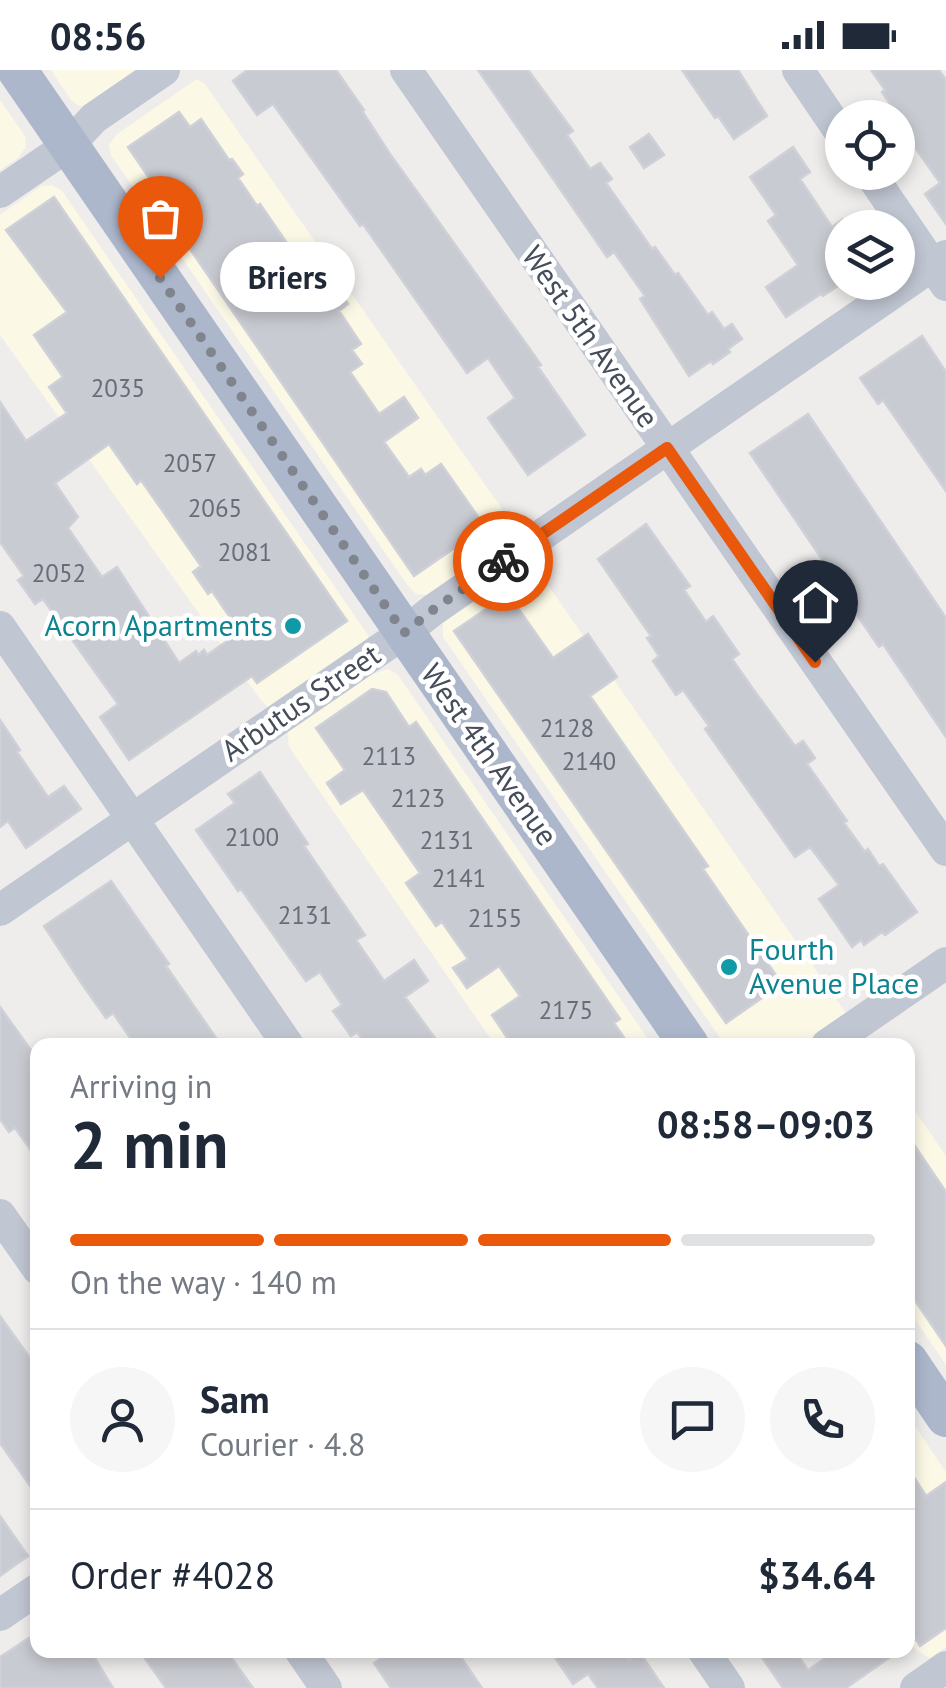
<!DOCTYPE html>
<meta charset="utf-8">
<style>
body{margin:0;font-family:"PT Sans",sans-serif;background:#f6f6f7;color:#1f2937;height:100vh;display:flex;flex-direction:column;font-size:38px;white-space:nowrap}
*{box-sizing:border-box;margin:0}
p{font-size:32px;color:#747a83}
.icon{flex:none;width:55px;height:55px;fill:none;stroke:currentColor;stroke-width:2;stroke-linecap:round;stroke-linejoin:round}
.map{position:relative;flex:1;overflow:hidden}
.details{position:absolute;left:30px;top:968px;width:885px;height:620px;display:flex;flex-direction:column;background:#fff;border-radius:20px;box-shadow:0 5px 15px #0003}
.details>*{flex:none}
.buttons{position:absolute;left:825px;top:30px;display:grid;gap:20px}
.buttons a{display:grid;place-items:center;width:90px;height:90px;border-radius:50%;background:#fff;box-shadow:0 5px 15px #0003;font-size:50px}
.pin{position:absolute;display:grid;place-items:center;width:85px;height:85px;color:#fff;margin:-102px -42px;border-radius:50% 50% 50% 0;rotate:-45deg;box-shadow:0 0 10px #0007}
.pin .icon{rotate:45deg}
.courier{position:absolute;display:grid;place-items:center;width:100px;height:100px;margin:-50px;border:8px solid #ea580c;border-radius:50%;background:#fff;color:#222;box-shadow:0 2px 12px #0007}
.bubble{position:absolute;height:70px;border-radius:35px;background:#fff;box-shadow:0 5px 15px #0003;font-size:32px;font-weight:700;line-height:70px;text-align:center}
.headline em{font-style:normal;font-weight:700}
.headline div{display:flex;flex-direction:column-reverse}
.headline{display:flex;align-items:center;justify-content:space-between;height:170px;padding:0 40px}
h1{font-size:65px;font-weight:700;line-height:75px}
.bar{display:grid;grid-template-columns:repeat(4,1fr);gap:15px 10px;align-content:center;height:120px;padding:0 40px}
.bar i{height:12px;border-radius:8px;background:#e0e1e3}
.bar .on{background:#ea580c}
.bar p{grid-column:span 4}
.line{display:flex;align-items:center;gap:25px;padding:0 40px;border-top:2px solid #e0e1e3}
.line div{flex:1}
.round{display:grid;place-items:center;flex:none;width:105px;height:105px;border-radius:52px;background:#f6f6f7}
.status{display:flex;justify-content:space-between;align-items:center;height:70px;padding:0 50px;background:#fff;direction:ltr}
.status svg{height:28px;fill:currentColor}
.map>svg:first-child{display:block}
</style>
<div class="status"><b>08:56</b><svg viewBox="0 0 49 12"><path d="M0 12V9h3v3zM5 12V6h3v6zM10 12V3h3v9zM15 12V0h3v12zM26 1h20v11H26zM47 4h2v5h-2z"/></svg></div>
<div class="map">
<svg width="946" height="1618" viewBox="0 0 946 1618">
<rect width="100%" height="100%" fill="#efedec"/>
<!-- commercial -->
<path fill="#fbf8e5" d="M51,0H143L89,36H83L77,35L71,30Z
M197,9L205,14L511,452L517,464L428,525L416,524L408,516L111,85L109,75L117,64Z
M0,30L25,66L26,77L18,88L0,100Z
M52,115L62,121L368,565V573L272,641L260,629L0,265V145L41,116Z
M523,494L534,495L868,975H725L443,567V552Z
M388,599L398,605L652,975H495L289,677L287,658L373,604Z
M908,1031L946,1086V1295L908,1239Z
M908,1346L946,1402V1577L930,1588L916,1580L908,1568Z"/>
<!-- building -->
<path fill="#c9cbd2" stroke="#d0d1d8" stroke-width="2.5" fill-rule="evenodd" d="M247,0H336L364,40L362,41L390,84L532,282L541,295L538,297L585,365L528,405L488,348L515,328L488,288L467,303L363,154L360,156L273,34L257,45L233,11Z
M478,0H528L573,61L567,65L590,99L600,93L612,109L606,113L652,179L655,177L675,205L678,203L708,245L712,242L724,259L732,254L742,269L728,279L730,282L713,294L711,291L689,306L640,229L645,226L614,182L607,187Z
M682,0H738L767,46L734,69L718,46L715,48Z
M871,0H939L946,10V154L925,124L940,113L909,69L912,66L882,22L885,20Z
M179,42L190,57L201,49L229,90L232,89L243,104L238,108L257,136L260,134L293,182L296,180L326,224L336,217L348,234L339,241L361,274L352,280L362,294L350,302L379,344L404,327L418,348L384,372L409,407L421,399L425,405L441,394L479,448L473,452L479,461L414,506L151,122L156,118L128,77Z
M649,64L664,85L644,98L630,77Z
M793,77L810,102L800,109L832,157L842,150V213L823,226L821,224L786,247L766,217L798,195L768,151L776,145L750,107Z
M54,127L347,551L257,613L252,606L129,690L100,647L118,634L43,529L35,534L18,510L24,506L0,472V332L26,371L67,343L49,317L63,307L34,265L67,242L6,160ZM109,374L137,414L141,410L201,496L193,502L208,524L212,521L240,562L207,585L204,580L198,585L196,581L179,593L117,497L102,507L68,458L78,447L55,413Z
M922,266L946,302V421L883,330L878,334L860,308Z
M808,344L946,548V667L883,574L879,577L828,503L830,501L750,383Z
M646,454L690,516L684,520L706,552L713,546L739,584L732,589L753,619L795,676L803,671L815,688L807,694L847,751L844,753L865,782L868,779L879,796L883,794L917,842L885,865L882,862L864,875L861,870L852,877L819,829L839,815L810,777L795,787L705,659L709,656L683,620L676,625L653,591L659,586L647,568L651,566L598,489Z
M508,524L553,588L588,564L617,607L590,626L708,796L703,799L782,914L726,953L454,561Z
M372,619L386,622L409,657L416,652L620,949L614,953L629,975H512L492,945L520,926L499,896L467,918L453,898L468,889L442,852L436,856L406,813L420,803L363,720L341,734L327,713L345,700L316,658Z
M0,650L20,680L17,682L48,727L64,716L81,739L26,778L8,751L0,757Z
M260,702L308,774L304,776L365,865L356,870L384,911L414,890L428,911L405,927L440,975H366L357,962L351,966L333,941L342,935L320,902L306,911L241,819L238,821L196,760L235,733L228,724Z
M111,811L169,894L166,896L221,975H135L113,943L106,948L82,914L44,856Z
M0,937L38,990V1090L15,1058L9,1062L0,1049Z
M908,1066L946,1122V1276L908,1220Z
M0,1246L38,1299V1427L0,1373Z
M908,1398L926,1426L946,1412V1558L920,1576L916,1569L908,1575Z
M0,1446L28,1486L0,1506Z
M38,1562V1580H90L113,1618H0V1587Z
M139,1580H226L253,1618H166Z
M393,1580H456L482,1618H391L374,1593Z
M550,1580H624L629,1590L640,1583L664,1618H598L588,1604L573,1614Z
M757,1580H794L808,1600L837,1580H900L846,1618H783Z"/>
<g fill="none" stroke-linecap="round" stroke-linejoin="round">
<!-- minor -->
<path stroke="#c0c6d2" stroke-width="32" d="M406,0L946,780
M798,0L842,65
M869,102L946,215
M0,122L69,75L94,48L164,0
M0,557L288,975
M0,840L404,563L433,540L946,186
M827,975L946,893
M0,1145L38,1199
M0,1545L38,1519
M300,1580L326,1618
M703,1580L729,1618
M916,1618L946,1597"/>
<!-- major -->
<path stroke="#acb7cc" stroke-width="40" d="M17,0L689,975
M908,1291L946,1347"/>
</g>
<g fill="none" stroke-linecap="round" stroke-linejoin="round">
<!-- done -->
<path stroke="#80858d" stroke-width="10" stroke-dasharray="0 18" d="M160,208L404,563L433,540L503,491"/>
<!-- route -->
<path stroke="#ea580c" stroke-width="12" d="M503,491L667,378L815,592"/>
</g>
<!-- markers -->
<g fill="#0f9aa8" stroke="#fff" stroke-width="4">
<circle cx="293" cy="556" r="10"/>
<circle cx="729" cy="897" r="10"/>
</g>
<g text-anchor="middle" stroke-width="9" stroke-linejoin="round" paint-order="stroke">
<!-- number labels -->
<g font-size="25" fill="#666c78">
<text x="118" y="327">2035</text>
<text x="190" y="402">2057</text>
<text x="215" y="447">2065</text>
<text x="245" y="491">2081</text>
<text x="59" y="512">2052</text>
<text x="567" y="667">2128</text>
<text x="389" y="695">2113</text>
<text x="589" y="700">2140</text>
<text x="418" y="737">2123</text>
<text x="252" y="776">2100</text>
<text x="447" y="779">2131</text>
<text x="459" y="817">2141</text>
<text x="305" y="854">2131</text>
<text x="495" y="857">2155</text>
<text x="566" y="949">2175</text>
</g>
<!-- street labels -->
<g font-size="30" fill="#454d5a" stroke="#fff">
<text transform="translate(590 267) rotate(55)" y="10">West 5th Avenue</text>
<text transform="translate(301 633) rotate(-34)" y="10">Arbutus Street</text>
<text transform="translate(489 685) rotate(55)" y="10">West 4th Avenue</text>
</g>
<!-- culture labels -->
<g font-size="30" fill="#0d838f" stroke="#fff" text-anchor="end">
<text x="273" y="566">Acorn Apartments</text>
<text x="749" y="890" text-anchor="start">Fourth<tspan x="749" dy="34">Avenue Place</tspan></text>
</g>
</g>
</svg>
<div class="buttons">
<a><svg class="icon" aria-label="locate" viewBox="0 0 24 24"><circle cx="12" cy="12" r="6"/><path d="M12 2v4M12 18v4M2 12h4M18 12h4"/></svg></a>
<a><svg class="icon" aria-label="layers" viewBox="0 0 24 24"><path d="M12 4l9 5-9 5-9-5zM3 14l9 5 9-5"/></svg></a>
</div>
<div class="pin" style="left:160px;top:208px;background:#ea580c"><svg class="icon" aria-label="bag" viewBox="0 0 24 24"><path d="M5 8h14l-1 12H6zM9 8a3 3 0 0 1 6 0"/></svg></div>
<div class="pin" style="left:815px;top:592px;background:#1f2937"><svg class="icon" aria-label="home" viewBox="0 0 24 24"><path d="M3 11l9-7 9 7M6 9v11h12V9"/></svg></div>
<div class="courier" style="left:503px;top:491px"><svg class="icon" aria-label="bike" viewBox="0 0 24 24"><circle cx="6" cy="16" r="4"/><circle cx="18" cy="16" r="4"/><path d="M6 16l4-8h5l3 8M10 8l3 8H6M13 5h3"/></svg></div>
<div class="bubble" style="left:220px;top:172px;width:135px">Briers</div>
<section class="details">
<div class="headline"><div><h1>2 min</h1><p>Arriving in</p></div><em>08:58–09:03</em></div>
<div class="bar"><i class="on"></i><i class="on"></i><i class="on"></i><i></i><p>On the way · 140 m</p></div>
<div class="line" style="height:180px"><a class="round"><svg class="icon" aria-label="person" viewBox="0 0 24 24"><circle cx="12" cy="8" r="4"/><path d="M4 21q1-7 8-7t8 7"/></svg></a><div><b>Sam</b><p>Courier · 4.8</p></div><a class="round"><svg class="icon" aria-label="chat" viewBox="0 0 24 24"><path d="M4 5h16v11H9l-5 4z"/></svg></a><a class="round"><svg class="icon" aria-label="phone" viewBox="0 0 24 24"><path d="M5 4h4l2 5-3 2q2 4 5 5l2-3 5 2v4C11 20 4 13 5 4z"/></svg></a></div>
<div class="line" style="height:130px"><div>Order #4028</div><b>$34.64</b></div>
</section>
</div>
